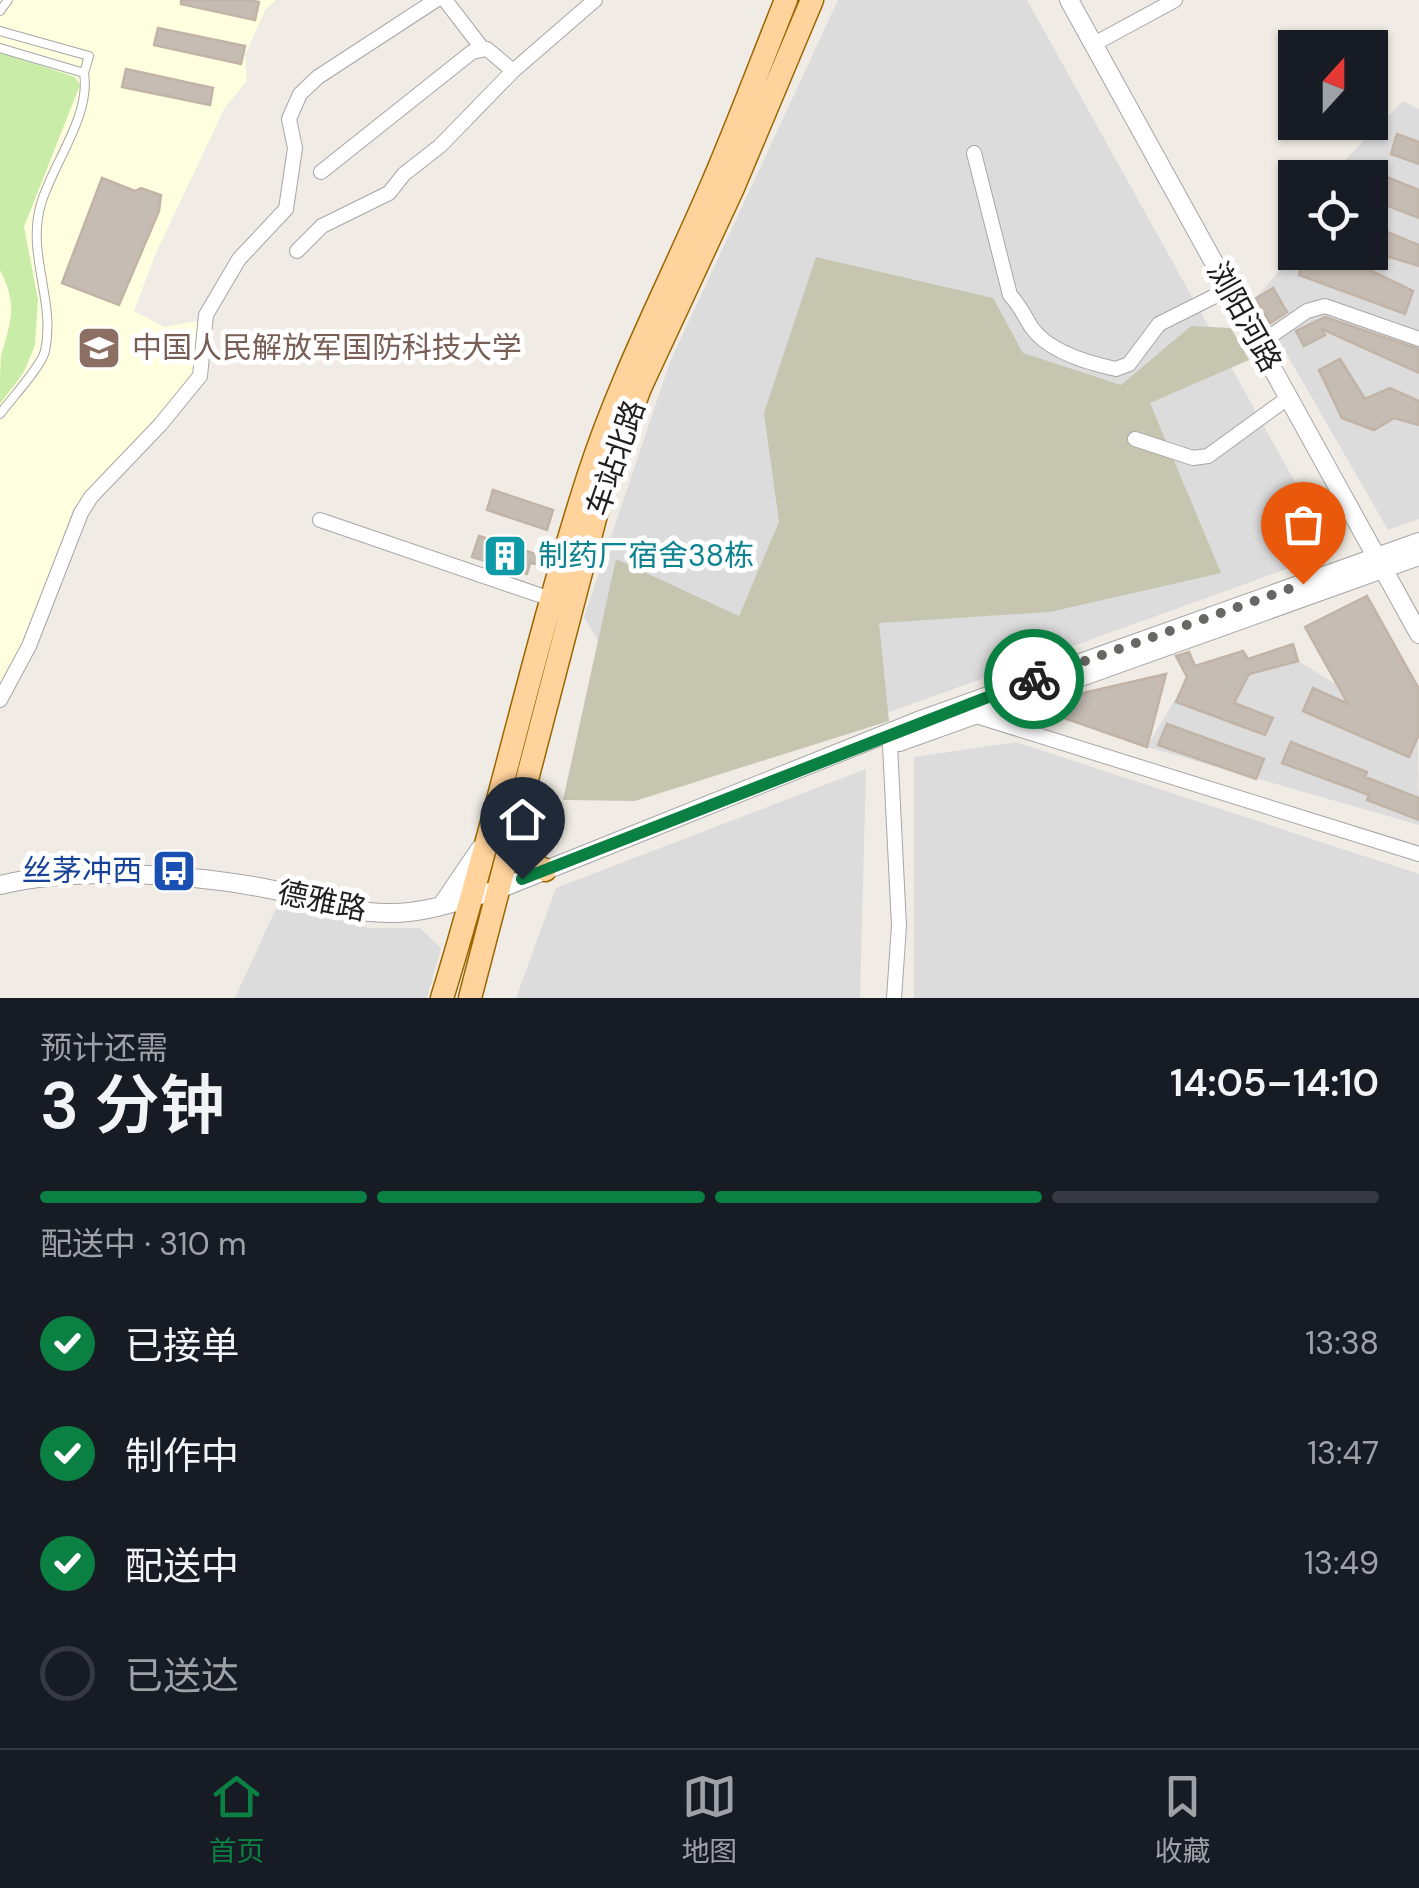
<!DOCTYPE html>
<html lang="zh">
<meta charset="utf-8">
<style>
body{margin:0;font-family:"DM Sans","Noto Sans SC",sans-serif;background:#242831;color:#f1f3f6;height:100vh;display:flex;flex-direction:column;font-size:38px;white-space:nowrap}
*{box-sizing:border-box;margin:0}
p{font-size:32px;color:#9ea1a6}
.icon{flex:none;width:55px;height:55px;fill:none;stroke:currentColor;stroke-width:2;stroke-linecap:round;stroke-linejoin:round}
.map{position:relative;height:998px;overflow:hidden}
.drawer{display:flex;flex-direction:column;background:#171b24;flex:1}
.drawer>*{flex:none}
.needle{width:65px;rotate:21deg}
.controls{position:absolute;left:1278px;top:30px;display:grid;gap:20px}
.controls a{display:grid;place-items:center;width:110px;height:110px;border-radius:0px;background:#171b24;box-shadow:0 2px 8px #0004;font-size:50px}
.pin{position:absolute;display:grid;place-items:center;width:85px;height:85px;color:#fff;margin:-102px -42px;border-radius:50% 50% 50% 0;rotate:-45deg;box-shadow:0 0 10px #0007}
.pin .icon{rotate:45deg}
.courier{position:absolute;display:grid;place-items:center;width:100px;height:100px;margin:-50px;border:8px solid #0b8043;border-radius:50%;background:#fff;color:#222;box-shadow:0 2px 12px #0007}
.overview em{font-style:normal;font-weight:600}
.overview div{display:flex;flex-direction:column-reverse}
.overview{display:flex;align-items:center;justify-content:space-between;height:170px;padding:0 40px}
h1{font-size:65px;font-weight:600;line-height:75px}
.bar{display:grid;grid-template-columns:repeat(4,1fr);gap:15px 10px;align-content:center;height:120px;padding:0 40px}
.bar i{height:12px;border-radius:8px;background:#363941}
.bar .current{background:#0b8043}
.bar p{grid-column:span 4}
ol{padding:0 40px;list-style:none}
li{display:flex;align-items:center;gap:30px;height:110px}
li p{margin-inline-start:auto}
li .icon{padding:10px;border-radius:50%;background:#0b8043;color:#fff;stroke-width:4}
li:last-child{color:#9ea1a6}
li i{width:55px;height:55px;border:5px solid #363941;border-radius:50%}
.tab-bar{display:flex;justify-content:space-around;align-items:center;height:140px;border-top:2px solid #363941;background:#171b24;font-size:28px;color:#9ea1a6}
.tab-bar a{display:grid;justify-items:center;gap:5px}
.tab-bar .current{color:#0b8043}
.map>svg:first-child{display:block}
</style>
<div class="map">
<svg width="1419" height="998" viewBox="0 0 1419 998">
<rect width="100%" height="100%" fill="#f0ece5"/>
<!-- residential -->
<path fill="#dddcdc" d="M838,0H1027L1334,552L684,786L584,617L670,362Z
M1403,101L1419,109V519L1388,530L1255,299L1295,252H1370V178L1338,177L1346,159Z
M1298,661L1418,735L1419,825L1147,747L1184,684Z
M1016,742L1419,874V998H914V757Z
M866,769L860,998H516L556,888Z
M278,904L370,928H420L441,948L427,998H235Z"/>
<!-- education -->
<path fill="#ffffdf" d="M0,0H276L265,10L245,55L247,81L225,107L155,255L134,311L164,327L198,321V369L135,447L73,508L24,646L0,692Z"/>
<!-- construction -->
<path fill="#c5c5b0" d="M816,257L993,298L1023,353L1121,385L1191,326L1231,328L1249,360L1150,403L1221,573L1050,612L879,623L889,721L635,801L563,800L616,559L739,616L779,522L764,413Z"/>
<!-- grass -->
<path fill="#caeca9" d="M0,52L75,77L80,85L24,227L38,299L35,345L24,372L0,404C0,389 0,370 1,356C11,321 18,305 0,270Z"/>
<!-- building -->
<path fill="#c5bcb4" stroke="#c2b3a7" stroke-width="2.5" d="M181,0H249L259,2L255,20L181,4Z
M158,28L245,46L241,64L154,45Z
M126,69L213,88L210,105L122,87Z
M1397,134L1419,142V164L1391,154Z
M1372,171L1419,190V218L1370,199Z
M102,178L135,191L141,188L161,195L159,211L119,305L62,283Z
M1370,225L1419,245V266L1370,251Z
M1305,252H1332L1413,291L1405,314L1299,275Z
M1273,288L1287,312L1270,323L1255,299Z
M1325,317L1419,349V373L1322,329L1325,335L1304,346L1296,331Z
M1340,359L1365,399L1390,388L1419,401V425L1394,418L1374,430L1342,418L1319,370Z
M493,490L553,510L547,530L487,510Z
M479,536L539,555L537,564L530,563L527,574L472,557Z
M1367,596L1419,689V734L1409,757L1303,711L1313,688L1348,704L1305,627Z
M1293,644L1298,661L1249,674L1234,703L1273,718L1265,735L1176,702L1187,677L1176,656L1189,652L1195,666L1243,651L1248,659Z
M1166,674L1147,747L1033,707L1057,699Z
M1167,724L1264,759L1256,779L1158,745Z
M1291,742L1367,772L1365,777L1419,798V820L1367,800L1369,795L1282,763Z"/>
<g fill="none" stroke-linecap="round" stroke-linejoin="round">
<defs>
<path id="service" d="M0,11L8,0
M0,31L89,56L84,73L0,48
M0,414C11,399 41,367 45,351C56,301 26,254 41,204C53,163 91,116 84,73"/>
<path id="minor" d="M445,0L482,48
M1094,44L1175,0
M974,153L1010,295C1020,305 1024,316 1032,328C1049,352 1088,363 1116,369L1129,364L1159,324L1229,289
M321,172L472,52L487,49L513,71L595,0
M297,251L322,226L389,193L404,174L440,146L513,71
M1259,344L1307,311L1325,306L1419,339
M1135,439L1193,458L1208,456L1289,397
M320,520L551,599
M0,700L29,646L81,513L91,497L160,425L200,376L206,315L239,259L286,209L295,148L289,119L300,94L318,77L436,0
M973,715L1419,854
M890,745L899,926L894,998"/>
<path id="tertiary" d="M1069,0L1419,634
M899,742L1419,556
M0,885C76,866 197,874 274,890C311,898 348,913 387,913C424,914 463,900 499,889L918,721L1419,542
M442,905L480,849"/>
<path id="primary" d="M509,845L525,861L545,870
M442,998C496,825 533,647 589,474C620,379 667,288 707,196C735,132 760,65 786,0
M470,998L603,488L640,388L733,188L812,0"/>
</defs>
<!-- service casing -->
<use href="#service" stroke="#a6a6a6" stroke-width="10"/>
<!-- minor casing -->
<use href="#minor" stroke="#a6a6a6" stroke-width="16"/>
<!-- tertiary casing -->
<use href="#tertiary" stroke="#a6a6a6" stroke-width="20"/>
<!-- primary casing -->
<use href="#primary" stroke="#9a6600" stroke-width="25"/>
<!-- service -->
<use href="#service" stroke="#fff" stroke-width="8"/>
<!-- minor -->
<use href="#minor" stroke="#fff" stroke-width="14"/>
<!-- tertiary -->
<use href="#tertiary" stroke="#fff" stroke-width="18"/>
<!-- primary -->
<use href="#primary" stroke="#ffd39b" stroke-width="22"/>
</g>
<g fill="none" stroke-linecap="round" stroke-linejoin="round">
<!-- done -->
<path stroke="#686764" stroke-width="10" stroke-dasharray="0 18" d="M1034,679L1303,584"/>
<!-- route -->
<path stroke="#0b8043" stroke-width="12" d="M522,879L1034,679"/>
</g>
<!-- icons -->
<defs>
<symbol id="university-square" viewBox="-11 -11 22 22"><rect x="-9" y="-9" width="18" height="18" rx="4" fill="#8d6e63" stroke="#fff"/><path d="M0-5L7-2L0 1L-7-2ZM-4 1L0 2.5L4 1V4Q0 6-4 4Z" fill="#fff"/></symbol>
<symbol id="building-square" viewBox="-11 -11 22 22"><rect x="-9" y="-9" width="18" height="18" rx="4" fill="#0f9aa8" stroke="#fff"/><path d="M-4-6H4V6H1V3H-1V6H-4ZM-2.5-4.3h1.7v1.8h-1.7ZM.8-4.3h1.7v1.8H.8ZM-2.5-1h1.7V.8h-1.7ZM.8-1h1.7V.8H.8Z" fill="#fff"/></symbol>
<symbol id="bus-square" viewBox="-11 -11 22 22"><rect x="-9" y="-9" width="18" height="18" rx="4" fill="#1a4fb4" stroke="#fff"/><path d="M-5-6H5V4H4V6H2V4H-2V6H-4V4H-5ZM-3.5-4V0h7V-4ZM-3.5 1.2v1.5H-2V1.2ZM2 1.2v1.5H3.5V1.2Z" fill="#fff"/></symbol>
</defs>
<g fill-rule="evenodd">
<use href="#university-square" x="74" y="323" width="50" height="50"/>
<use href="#building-square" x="480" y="531" width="50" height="50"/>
<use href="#bus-square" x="149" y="846" width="50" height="50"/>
</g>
<g text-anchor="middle" stroke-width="10" stroke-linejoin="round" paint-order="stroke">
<!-- street labels -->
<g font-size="30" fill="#1f1f1f" stroke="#fff">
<text transform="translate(1244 317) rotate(61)" y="10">浏阳河路</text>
<text transform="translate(616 458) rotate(-71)" y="10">车站北路</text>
<text transform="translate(322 901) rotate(12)" y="10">德雅路</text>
</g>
<!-- education labels -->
<g font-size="30" fill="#785e54" stroke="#fff" text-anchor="start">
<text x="132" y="358">中国人民解放军国防科技大学</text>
</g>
<!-- culture labels -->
<g font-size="30" fill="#0d838f" stroke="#fff" text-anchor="start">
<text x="538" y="566">制药厂宿舍38栋</text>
</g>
<!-- transit labels -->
<g font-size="30" fill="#164399" stroke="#fff" text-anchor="end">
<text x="142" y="881">丝茅冲西</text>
</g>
</g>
</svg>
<div class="controls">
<a><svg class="needle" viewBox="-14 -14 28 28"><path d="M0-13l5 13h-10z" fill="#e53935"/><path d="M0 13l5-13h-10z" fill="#9ea1a6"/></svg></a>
<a><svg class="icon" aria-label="locate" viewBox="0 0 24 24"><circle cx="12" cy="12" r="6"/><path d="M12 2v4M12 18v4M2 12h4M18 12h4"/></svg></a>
</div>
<div class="pin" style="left:1303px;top:584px;background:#ea580c"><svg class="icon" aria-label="bag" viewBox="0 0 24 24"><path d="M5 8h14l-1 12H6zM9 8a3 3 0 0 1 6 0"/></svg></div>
<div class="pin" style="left:522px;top:879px;background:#1f2937"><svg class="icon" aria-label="home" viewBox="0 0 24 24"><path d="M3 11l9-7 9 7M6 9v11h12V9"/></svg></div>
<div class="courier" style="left:1034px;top:679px"><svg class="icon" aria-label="bike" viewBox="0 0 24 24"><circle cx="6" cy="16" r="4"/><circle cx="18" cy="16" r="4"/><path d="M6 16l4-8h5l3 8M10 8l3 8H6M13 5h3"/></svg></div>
</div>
<section class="drawer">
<div class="overview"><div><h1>3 分钟</h1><p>预计还需</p></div><em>14:05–14:10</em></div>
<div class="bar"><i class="current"></i><i class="current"></i><i class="current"></i><i></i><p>配送中 · 310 m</p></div>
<ol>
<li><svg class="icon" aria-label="check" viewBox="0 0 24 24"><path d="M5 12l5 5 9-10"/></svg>已接单<p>13:38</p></li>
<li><svg class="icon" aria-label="check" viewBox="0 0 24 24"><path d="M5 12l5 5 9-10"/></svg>制作中<p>13:47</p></li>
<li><svg class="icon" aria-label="check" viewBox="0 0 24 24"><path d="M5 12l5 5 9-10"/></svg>配送中<p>13:49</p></li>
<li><i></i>已送达</li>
</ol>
</section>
<nav class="tab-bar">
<a class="current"><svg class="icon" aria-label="home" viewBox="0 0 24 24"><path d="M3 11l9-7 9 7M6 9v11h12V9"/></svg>首页</a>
<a><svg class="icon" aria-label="map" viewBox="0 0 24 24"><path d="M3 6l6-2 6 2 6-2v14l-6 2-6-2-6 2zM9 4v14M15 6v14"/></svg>地图</a>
<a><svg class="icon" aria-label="saved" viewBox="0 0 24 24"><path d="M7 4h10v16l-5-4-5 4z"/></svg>收藏</a>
</nav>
